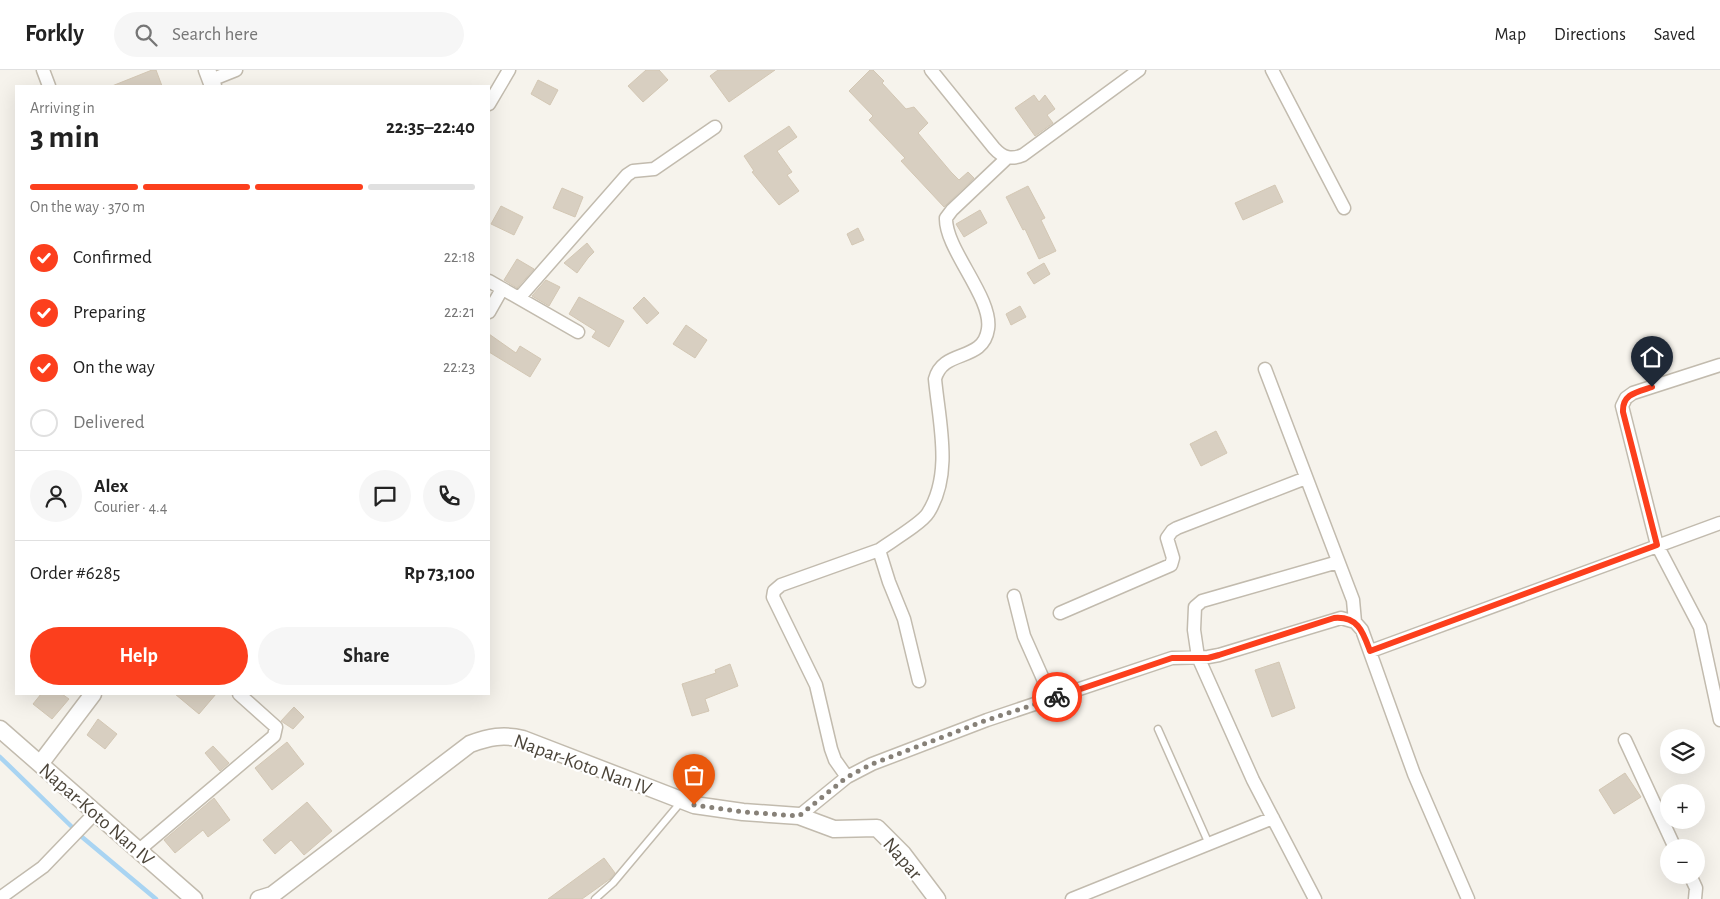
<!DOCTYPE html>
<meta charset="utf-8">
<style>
body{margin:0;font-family:"Alegreya Sans",sans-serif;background:#f6f6f6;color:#222;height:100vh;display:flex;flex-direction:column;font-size:19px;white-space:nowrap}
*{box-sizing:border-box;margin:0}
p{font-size:16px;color:#767676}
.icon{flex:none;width:28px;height:28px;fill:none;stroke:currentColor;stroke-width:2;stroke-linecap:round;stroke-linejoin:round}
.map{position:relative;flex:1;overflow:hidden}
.sheet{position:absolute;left:15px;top:15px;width:475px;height:610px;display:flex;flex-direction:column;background:#fff;border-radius:0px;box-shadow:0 5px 20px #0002}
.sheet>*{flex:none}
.tools{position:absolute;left:1660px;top:659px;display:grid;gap:10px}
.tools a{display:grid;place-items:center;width:45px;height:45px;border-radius:50%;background:#fff;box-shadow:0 5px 20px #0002;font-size:25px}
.pin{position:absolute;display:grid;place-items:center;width:42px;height:42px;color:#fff;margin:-51px -21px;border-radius:50% 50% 50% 0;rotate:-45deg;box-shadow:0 0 5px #0007}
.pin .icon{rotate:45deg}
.courier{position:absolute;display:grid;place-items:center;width:50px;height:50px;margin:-25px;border:4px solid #fc3f1d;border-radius:50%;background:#fff;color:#222;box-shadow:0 1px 6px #0007}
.overview em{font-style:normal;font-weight:700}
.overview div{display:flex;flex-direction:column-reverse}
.overview{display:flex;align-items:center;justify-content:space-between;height:85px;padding:0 15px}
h1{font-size:32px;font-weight:700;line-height:38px}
.bar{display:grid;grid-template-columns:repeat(4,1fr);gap:8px 5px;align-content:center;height:60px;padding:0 15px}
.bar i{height:6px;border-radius:4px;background:#e0e0e0}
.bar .active{background:#fc3f1d}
.bar p{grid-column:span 4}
.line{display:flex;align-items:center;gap:12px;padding:0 15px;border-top:1px solid #e0e0e0}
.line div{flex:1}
.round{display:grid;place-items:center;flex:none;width:52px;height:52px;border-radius:26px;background:#f6f6f6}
ol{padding:0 15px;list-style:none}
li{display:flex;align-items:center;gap:15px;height:55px}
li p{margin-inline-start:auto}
li .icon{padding:5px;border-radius:50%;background:#fc3f1d;color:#fff;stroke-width:4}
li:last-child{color:#767676}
li i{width:28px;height:28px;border:2px solid #e0e0e0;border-radius:50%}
.primary-button{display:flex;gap:10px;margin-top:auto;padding:10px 15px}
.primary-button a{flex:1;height:58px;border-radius:30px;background:#fc3f1d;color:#fff;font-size:20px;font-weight:700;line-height:58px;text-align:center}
.primary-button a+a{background:#f6f6f6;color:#222}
header{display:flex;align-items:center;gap:30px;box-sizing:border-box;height:70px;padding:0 25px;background:#fff;border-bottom:1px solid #e0e0e0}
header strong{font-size:24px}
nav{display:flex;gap:28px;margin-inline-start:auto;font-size:18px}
.search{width:350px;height:45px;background:#f6f6f6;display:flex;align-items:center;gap:12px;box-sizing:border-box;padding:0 18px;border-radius:28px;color:#767676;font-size:19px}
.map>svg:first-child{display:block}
</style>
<header>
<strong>Forkly</strong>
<div class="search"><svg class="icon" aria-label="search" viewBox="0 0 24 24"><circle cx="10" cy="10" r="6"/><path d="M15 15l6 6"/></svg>Search here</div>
<nav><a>Map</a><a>Directions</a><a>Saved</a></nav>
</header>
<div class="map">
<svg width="1720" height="829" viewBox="0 0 1720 829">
<rect width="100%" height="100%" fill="#f6f3ec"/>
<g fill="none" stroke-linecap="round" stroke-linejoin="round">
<!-- stream -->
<path stroke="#a9d4f2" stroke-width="4.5" d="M0,687L71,756
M82,767L156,829"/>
</g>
<!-- building -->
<path fill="#d8cfc1" stroke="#d3c7b4" d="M152,0H156L162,16H112Z
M646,0H659L668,10L643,32L628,16Z
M718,0H775L729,32L710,6Z
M870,0H873L884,11L882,13L906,39L914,37L928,53L918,63L951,102L959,110L968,102L974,108L944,137L901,91L905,88L869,50L873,46L849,21Z
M538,10L558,20L550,35L531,24Z
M1034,25L1039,32L1045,25L1055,39L1047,45L1053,53L1035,66L1015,38Z
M789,56L797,67L777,81L792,102L787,105L799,121L779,135L752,102L754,101L744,86Z
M1275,115L1283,132L1243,150L1235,133Z
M1028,116L1045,148L1041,150L1056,181L1039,189L1025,159L1023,160L1006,127Z
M562,118L583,127L575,147L553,138Z
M501,136L523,147L514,165L491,154Z
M980,140L987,153L964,167L956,154Z
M858,158L864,170L852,175L847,164Z
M587,173L594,182L588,188L577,203L564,193Z
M517,189L534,199L517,218L504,210Z
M1044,193L1050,204L1034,214L1027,203Z
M546,210L560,217L549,236L532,226Z
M579,227L624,251L609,277L592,267L596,261L569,244Z
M644,227L659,243L647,254L633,238Z
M1020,236L1026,247L1011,255L1006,244Z
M686,255L707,270L695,288L673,274Z
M489,264L516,283L520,276L541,289L530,307L489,282Z
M1216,361L1227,383L1201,396L1190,374Z
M1279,592L1295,638L1272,647L1255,600Z
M730,594L738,616L705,629L709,641L692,646L682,614L716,603L715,600Z
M41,624H62L69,629L52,649L33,634Z
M175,624H216L199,644Z
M294,637L304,647L293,659L281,651Z
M98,649L117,664L105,679L87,665Z
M287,672L304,694L272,720L255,698Z
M213,676L229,693L220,701L205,683Z
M1625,703L1641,727L1614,744L1599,720Z
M214,728L230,750L208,767L203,760L175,783L164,770Z
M307,732L332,761L304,785L291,770L275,784L263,770Z
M604,788L615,803L610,809L582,829H548Z"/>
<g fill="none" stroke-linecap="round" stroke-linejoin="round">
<defs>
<path id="service" d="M1158,659L1209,774
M595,829L613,813L681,732"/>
<path id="minor" d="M43,0L49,16
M931,0L994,78C1003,88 1011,90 1023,85L1139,0
M1272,0L1344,138
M211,10L236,0
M489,34L509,0
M489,211L578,262
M519,228L627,105L633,101L654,99L715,57
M489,242L502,219
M1720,295L1633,323L1626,328L1622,336L1657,475L1700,557L1720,650
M1265,299L1353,530L1355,552
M1014,526L1024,566L1052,629
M1060,543L1171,495L1173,488L1167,468L1172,461L1177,458L1306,408
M1371,581L1720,453
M919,611L904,549L889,512L879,480C890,472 922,453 928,443C953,404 939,352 935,309C943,278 983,293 988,259C993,228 945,179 946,148L952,140L1007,88
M1625,670L1675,778
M847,707L835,690L831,679L816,615L773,527L774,521L781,515L879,480
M799,746L847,707L872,694L987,650L1172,588L1208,587L1219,585L1341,548L1355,552L1362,560L1414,704L1468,829
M139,780L274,666L276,657L239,624
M1690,805L1696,818L1695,829
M0,828L43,797L96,742
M1072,829L1273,748
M1315,829L1253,710L1198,587L1194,560L1195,537L1202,531L1338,492"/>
<path id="tertiary" d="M207,0L213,16
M0,659L194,829
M40,694L93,624
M259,829L272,825L470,674C489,667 503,664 523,669L694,735L743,742L799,746L834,759L877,758L903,784L937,829"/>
</defs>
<!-- service casing -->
<use href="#service" stroke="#c2bbae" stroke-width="9"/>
<!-- minor casing -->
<use href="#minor" stroke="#c2bbae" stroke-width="15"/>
<!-- tertiary casing -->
<use href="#tertiary" stroke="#c2bbae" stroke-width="19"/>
<!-- service -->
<use href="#service" stroke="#fff" stroke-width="6"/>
<!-- minor -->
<use href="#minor" stroke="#fff" stroke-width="12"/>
<!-- tertiary -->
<use href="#tertiary" stroke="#fff" stroke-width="16"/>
</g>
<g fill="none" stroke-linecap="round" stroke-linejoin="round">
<!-- done -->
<path stroke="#878178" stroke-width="5" stroke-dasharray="0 9" d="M694,735L743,742L799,746L847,707L872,694L987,650L1057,627"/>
<!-- route -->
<path stroke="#fc3f1d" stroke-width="6" d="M1057,627L1172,588H1208L1219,585L1334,548C1358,546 1363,562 1370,581L1657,475L1623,342C1622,324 1637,322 1652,317"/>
</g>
<g text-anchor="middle" stroke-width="4.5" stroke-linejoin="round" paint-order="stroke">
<!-- street labels -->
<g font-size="20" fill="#4b4439" stroke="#fff">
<text transform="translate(583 694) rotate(20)" y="7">Napar-Koto Nan IV</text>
<text transform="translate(97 744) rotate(41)" y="7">Napar-Koto Nan IV</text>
<text transform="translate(903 788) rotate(49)" y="7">Napar</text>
</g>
</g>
</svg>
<div class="tools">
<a><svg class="icon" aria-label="layers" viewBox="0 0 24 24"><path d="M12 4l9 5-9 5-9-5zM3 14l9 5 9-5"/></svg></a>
<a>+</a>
<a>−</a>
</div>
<div class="pin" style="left:694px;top:735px;background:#ea580c"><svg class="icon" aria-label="bag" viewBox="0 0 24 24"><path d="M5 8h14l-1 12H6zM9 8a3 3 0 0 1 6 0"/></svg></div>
<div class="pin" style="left:1652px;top:317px;background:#1f2937"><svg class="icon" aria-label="home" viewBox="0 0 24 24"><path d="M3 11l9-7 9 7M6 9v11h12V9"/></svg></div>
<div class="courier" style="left:1057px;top:627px"><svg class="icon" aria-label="bike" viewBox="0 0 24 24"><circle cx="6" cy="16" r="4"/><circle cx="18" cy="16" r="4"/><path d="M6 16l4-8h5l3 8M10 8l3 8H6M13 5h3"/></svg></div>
<section class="sheet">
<div class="overview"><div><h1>3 min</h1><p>Arriving in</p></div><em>22:35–22:40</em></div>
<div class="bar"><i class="active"></i><i class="active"></i><i class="active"></i><i></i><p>On the way · 370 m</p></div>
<ol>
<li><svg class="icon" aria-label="check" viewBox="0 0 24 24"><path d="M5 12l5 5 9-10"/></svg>Confirmed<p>22:18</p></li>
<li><svg class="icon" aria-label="check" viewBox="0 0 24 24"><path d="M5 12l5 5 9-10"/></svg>Preparing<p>22:21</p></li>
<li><svg class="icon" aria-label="check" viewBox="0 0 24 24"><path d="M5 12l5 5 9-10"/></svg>On the way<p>22:23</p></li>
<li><i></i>Delivered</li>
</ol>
<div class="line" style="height:90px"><a class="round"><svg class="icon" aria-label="person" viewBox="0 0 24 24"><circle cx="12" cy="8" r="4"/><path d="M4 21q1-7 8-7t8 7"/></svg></a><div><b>Alex</b><p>Courier · 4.4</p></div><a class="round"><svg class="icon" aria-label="chat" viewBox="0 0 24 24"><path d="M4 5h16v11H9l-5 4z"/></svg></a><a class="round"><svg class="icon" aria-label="phone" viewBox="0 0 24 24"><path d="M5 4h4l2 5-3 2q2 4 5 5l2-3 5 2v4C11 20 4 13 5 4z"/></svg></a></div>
<div class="line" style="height:65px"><div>Order #6285</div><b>Rp 73,100</b></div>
<div class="primary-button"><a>Help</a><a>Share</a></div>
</section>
</div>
